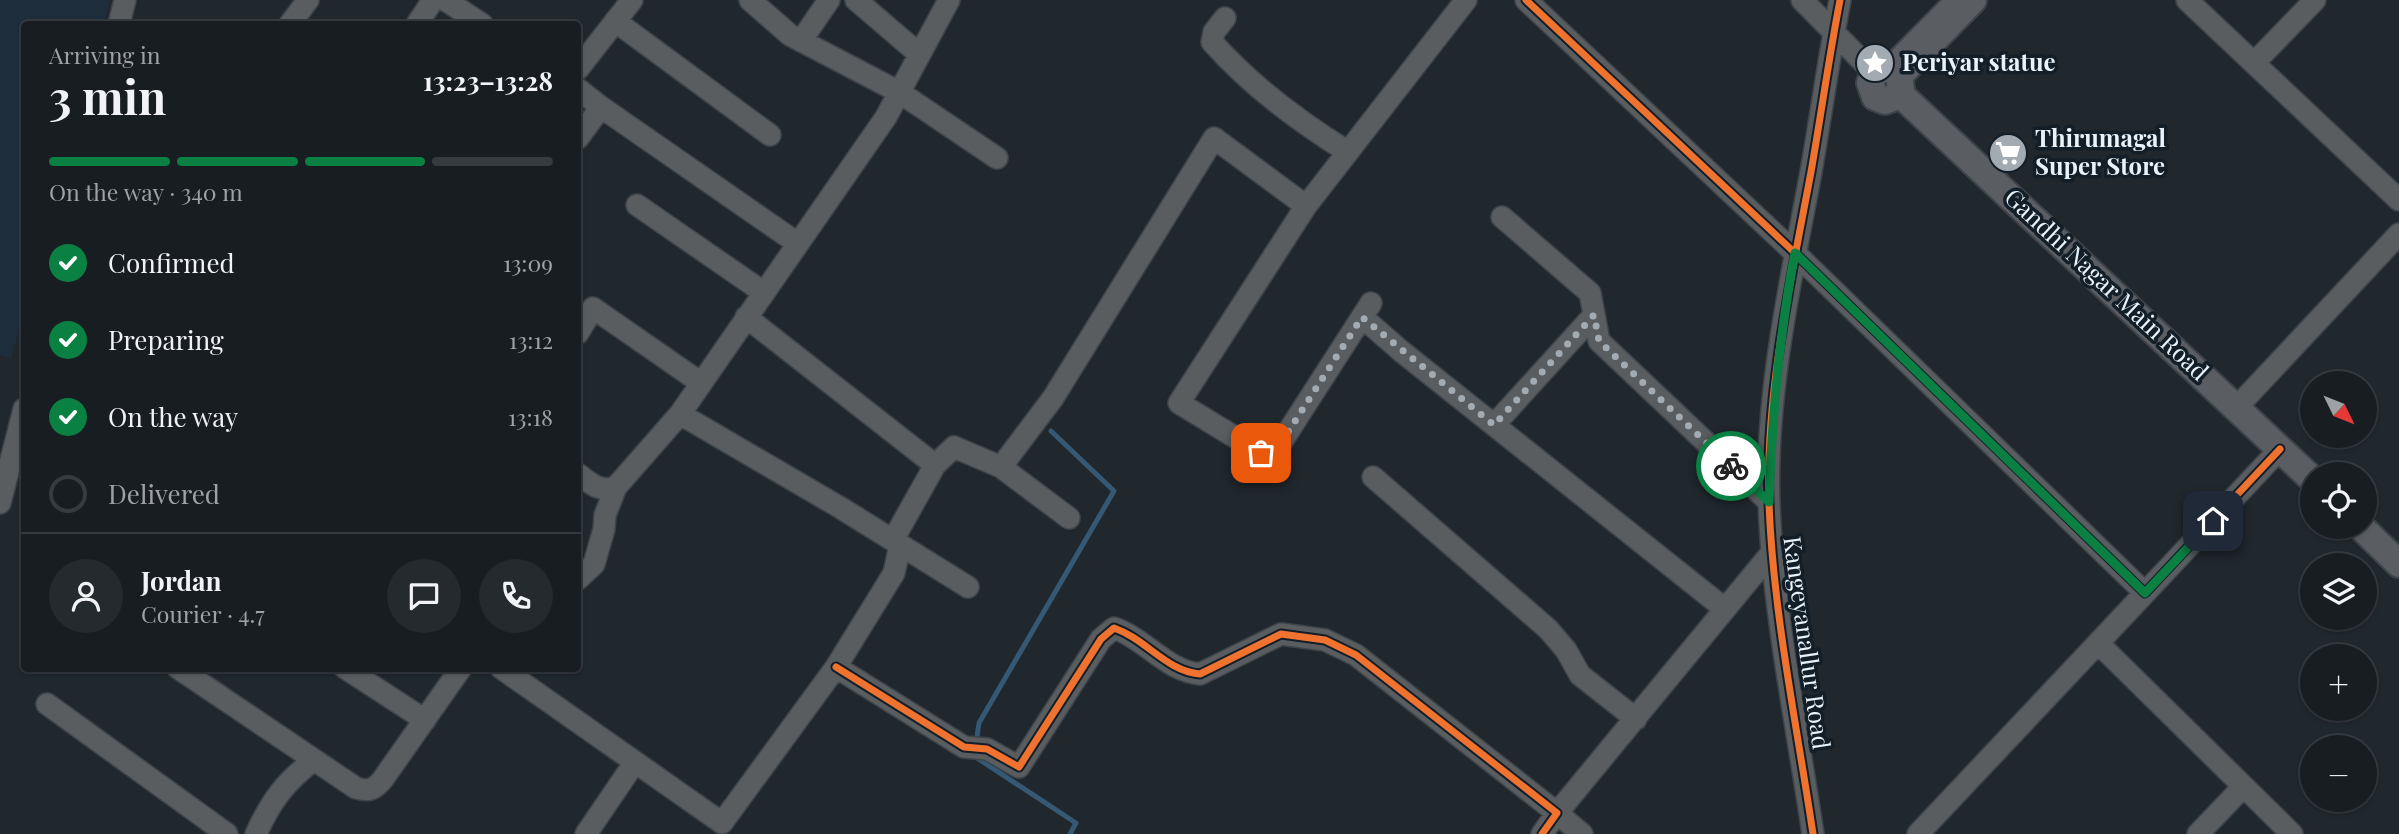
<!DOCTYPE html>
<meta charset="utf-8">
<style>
body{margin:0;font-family:"Playfair Display",serif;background:#252a2f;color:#f1f3f6;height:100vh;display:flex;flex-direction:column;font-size:26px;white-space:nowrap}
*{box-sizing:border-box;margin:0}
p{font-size:23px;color:#9fa2a5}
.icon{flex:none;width:38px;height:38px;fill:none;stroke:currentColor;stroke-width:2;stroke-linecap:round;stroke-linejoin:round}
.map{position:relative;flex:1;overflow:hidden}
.sheet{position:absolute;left:21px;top:21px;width:560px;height:651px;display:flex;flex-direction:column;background:#181d22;border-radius:7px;box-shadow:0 2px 5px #0004,0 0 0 2px #363b40}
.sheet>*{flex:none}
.needle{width:46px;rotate:133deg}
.buttons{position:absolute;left:2300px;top:371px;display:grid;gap:14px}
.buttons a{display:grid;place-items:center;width:77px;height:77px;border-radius:50%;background:#181d22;box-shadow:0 2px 5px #0004,0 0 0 2px #363b40;font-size:35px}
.pin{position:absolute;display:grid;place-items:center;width:60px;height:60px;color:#fff;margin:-30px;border-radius:14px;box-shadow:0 4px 10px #0006}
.courier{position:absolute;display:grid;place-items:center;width:70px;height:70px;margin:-35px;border:5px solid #0b8043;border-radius:50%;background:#fff;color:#222;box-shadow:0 2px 9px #0007}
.summary em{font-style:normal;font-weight:700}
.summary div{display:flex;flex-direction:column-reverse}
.summary{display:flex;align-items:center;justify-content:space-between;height:119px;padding:0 28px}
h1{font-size:46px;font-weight:700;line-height:52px}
.bar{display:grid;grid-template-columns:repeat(4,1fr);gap:10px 7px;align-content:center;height:84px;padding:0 28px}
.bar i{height:9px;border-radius:5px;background:#363b40}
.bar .selected{background:#0b8043}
.bar p{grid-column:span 4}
.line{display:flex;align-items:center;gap:18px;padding:0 28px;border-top:2px solid #363b40}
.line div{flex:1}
.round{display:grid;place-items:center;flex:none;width:74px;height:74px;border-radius:37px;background:#252a2f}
ol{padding:0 28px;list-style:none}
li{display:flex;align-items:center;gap:21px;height:77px}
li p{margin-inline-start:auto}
li .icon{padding:7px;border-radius:50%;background:#0b8043;color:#fff;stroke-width:4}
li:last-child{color:#9fa2a5}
li i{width:38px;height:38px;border:4px solid #363b40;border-radius:50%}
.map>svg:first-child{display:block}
</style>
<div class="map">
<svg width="2399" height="834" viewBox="0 0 2399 834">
<rect width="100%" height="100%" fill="#20272d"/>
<!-- built -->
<path fill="#1d2d3b" d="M0,0H110L103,24H24V311L11,359L0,355Z"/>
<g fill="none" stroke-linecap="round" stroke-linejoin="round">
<!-- stream -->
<path stroke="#355874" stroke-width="5" d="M976,743L979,723L1114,491L1051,431
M974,756L1076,823L1070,834"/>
<defs>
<path id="minor" d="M445,0L482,24
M750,0L790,35L899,92L997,158
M856,0L919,54
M1526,0L1795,253L2145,593L2280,449
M1802,0L1874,73
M2187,0L2399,200
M1225,18L1214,32L1212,42C1251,86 1298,121 1348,152
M615,21L770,135
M119,24L125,0
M290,24L308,0
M417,24L433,0
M801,41L829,0
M2254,63L2315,0
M578,69L632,0
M578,89L601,107
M578,138L601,107L797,243
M637,205L763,292
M1502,217L1590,293L1599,341L1769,502
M1371,303L1279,446L1272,452L1261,453L1179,403L1306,206L1466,0
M746,317L935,465L893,540
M1362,317L1401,351L1725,609
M578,333L593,308L701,383
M2237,407L2399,234
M680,414L886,117L949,0
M1494,425L1594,315
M935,465L954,447L1001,467
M578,474C590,483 600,493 616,487L680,414L841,508L968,587
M1373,477L1548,629L1566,650L1580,675L1636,719
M0,503L24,409
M1069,518L1001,467L1053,398L1214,138L1306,206
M578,579L594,564L604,529L605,515L616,487
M2145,593L2098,643L2292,834
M836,667L964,747L987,749L1019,767L1101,639L1114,628C1146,639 1166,671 1200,674L1281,634L1325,640L1356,655L1557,813L1542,834
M178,668L356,788C370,792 375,789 383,779L461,668
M345,668L425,720
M501,668L722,823L836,667L894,573L900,545
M47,704L227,834
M256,834C271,801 285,782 314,760
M586,834L635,762
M1582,834L1557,813L1773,551
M1813,834C1797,726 1773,612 1769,503C1765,395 1791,279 1811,172C1821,115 1829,57 1840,0
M1918,834L2098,643
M2198,834L2243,787"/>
<path id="major" d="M1960,0L1891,70C1880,67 1873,73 1870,83L1875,97L1885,101L1895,97L1901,89L1899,76L1973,0
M1899,93L2312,479
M2361,527L2399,564"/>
</defs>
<!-- minor casing -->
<use href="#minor" stroke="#3d4349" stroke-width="24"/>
<!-- major casing -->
<use href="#major" stroke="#3d4349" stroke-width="30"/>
<!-- minor -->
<use href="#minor" stroke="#5a5d60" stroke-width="21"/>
<!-- major -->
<use href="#major" stroke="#5a5e63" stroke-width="26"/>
<defs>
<path id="cycleway" d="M1526,0L1795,253L2145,593L2280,449
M836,667L964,747L987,749L1019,767L1101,639L1114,628C1146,639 1166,671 1200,674L1281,634L1325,640L1356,655L1557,813L1542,834
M1813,834C1797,726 1773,612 1769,503C1765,395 1791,279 1811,172C1821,115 1829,57 1840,0"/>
</defs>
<!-- cycleway casing -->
<use href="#cycleway" stroke="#121e28" stroke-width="11"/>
<!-- cycleway -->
<use href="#cycleway" stroke="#ef722f" stroke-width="7"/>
</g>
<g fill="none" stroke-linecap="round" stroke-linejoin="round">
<!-- done -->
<path stroke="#a3abb2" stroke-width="7" stroke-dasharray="0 12.6" d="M1261,453L1272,452L1279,446L1362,317L1494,425L1594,315L1599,341L1731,466"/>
<!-- route -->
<path stroke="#0b8043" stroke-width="9" d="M1731,466L1769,502C1772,418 1779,335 1795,253L2145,593L2213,521"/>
</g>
<!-- icons -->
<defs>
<symbol id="sight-disc" viewBox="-11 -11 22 22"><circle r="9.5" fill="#a3abb2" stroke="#121e28"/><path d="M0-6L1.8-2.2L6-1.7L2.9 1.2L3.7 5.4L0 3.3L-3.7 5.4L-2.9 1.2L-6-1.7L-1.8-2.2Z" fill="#fff"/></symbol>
<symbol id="supermarket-disc" viewBox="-11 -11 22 22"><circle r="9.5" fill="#a3abb2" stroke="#121e28"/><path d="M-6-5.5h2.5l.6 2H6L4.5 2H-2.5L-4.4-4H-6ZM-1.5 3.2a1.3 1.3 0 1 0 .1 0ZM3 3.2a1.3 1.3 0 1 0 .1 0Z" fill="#fff"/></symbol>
</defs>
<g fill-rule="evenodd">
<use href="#sight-disc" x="1853" y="41" width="44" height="44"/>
<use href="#supermarket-disc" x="1986" y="131" width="44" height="44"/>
</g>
<g text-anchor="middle" stroke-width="7" stroke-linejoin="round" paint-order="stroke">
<!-- poi labels -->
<g font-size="24" font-weight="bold" fill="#e9f2f9" stroke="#121e28" text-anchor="start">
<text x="1902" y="71">Periyar statue</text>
<text x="2035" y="147">Thirumagal<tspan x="2035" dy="28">Super Store</tspan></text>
</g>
<!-- street labels -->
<g font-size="24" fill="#e9f2f9" stroke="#121e28">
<text transform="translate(2106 285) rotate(43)" y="8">Gandhi Nagar Main Road</text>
<text transform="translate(1806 643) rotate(82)" y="8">Kangeyanallur Road</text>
</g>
</g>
</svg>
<div class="buttons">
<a><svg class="needle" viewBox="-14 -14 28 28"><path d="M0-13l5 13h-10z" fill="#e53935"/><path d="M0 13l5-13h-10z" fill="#9fa2a5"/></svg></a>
<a><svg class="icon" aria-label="locate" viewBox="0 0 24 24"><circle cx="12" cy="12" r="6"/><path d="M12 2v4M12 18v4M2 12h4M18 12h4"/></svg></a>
<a><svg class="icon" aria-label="layers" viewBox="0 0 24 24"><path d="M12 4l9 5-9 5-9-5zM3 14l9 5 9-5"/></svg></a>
<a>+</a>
<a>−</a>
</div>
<div class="pin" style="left:1261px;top:453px;background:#ea580c"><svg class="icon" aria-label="bag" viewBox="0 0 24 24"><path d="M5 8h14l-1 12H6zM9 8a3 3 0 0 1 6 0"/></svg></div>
<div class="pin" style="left:2213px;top:521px;background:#1f2937"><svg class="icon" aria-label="home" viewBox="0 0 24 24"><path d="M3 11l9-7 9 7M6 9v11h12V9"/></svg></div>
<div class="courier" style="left:1731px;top:466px"><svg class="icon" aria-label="bike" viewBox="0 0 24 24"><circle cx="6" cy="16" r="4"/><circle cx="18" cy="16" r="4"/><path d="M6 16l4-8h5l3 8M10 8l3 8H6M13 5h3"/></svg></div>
<section class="sheet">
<div class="summary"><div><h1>3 min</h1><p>Arriving in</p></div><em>13:23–13:28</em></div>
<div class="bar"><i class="selected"></i><i class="selected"></i><i class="selected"></i><i></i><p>On the way · 340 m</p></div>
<ol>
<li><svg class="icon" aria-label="check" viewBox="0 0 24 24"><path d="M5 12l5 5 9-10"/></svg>Confirmed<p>13:09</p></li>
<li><svg class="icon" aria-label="check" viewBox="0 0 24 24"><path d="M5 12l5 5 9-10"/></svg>Preparing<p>13:12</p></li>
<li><svg class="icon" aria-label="check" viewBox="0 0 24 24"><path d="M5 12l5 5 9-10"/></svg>On the way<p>13:18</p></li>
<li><i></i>Delivered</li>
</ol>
<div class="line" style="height:126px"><a class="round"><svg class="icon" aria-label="person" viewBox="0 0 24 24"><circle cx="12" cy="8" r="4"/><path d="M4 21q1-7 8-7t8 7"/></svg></a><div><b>Jordan</b><p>Courier · 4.7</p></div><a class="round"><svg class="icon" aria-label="chat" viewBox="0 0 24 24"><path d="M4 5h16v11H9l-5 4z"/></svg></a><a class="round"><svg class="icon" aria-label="phone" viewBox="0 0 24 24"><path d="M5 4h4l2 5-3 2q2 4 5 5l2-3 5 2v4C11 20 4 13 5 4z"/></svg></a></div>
</section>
</div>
